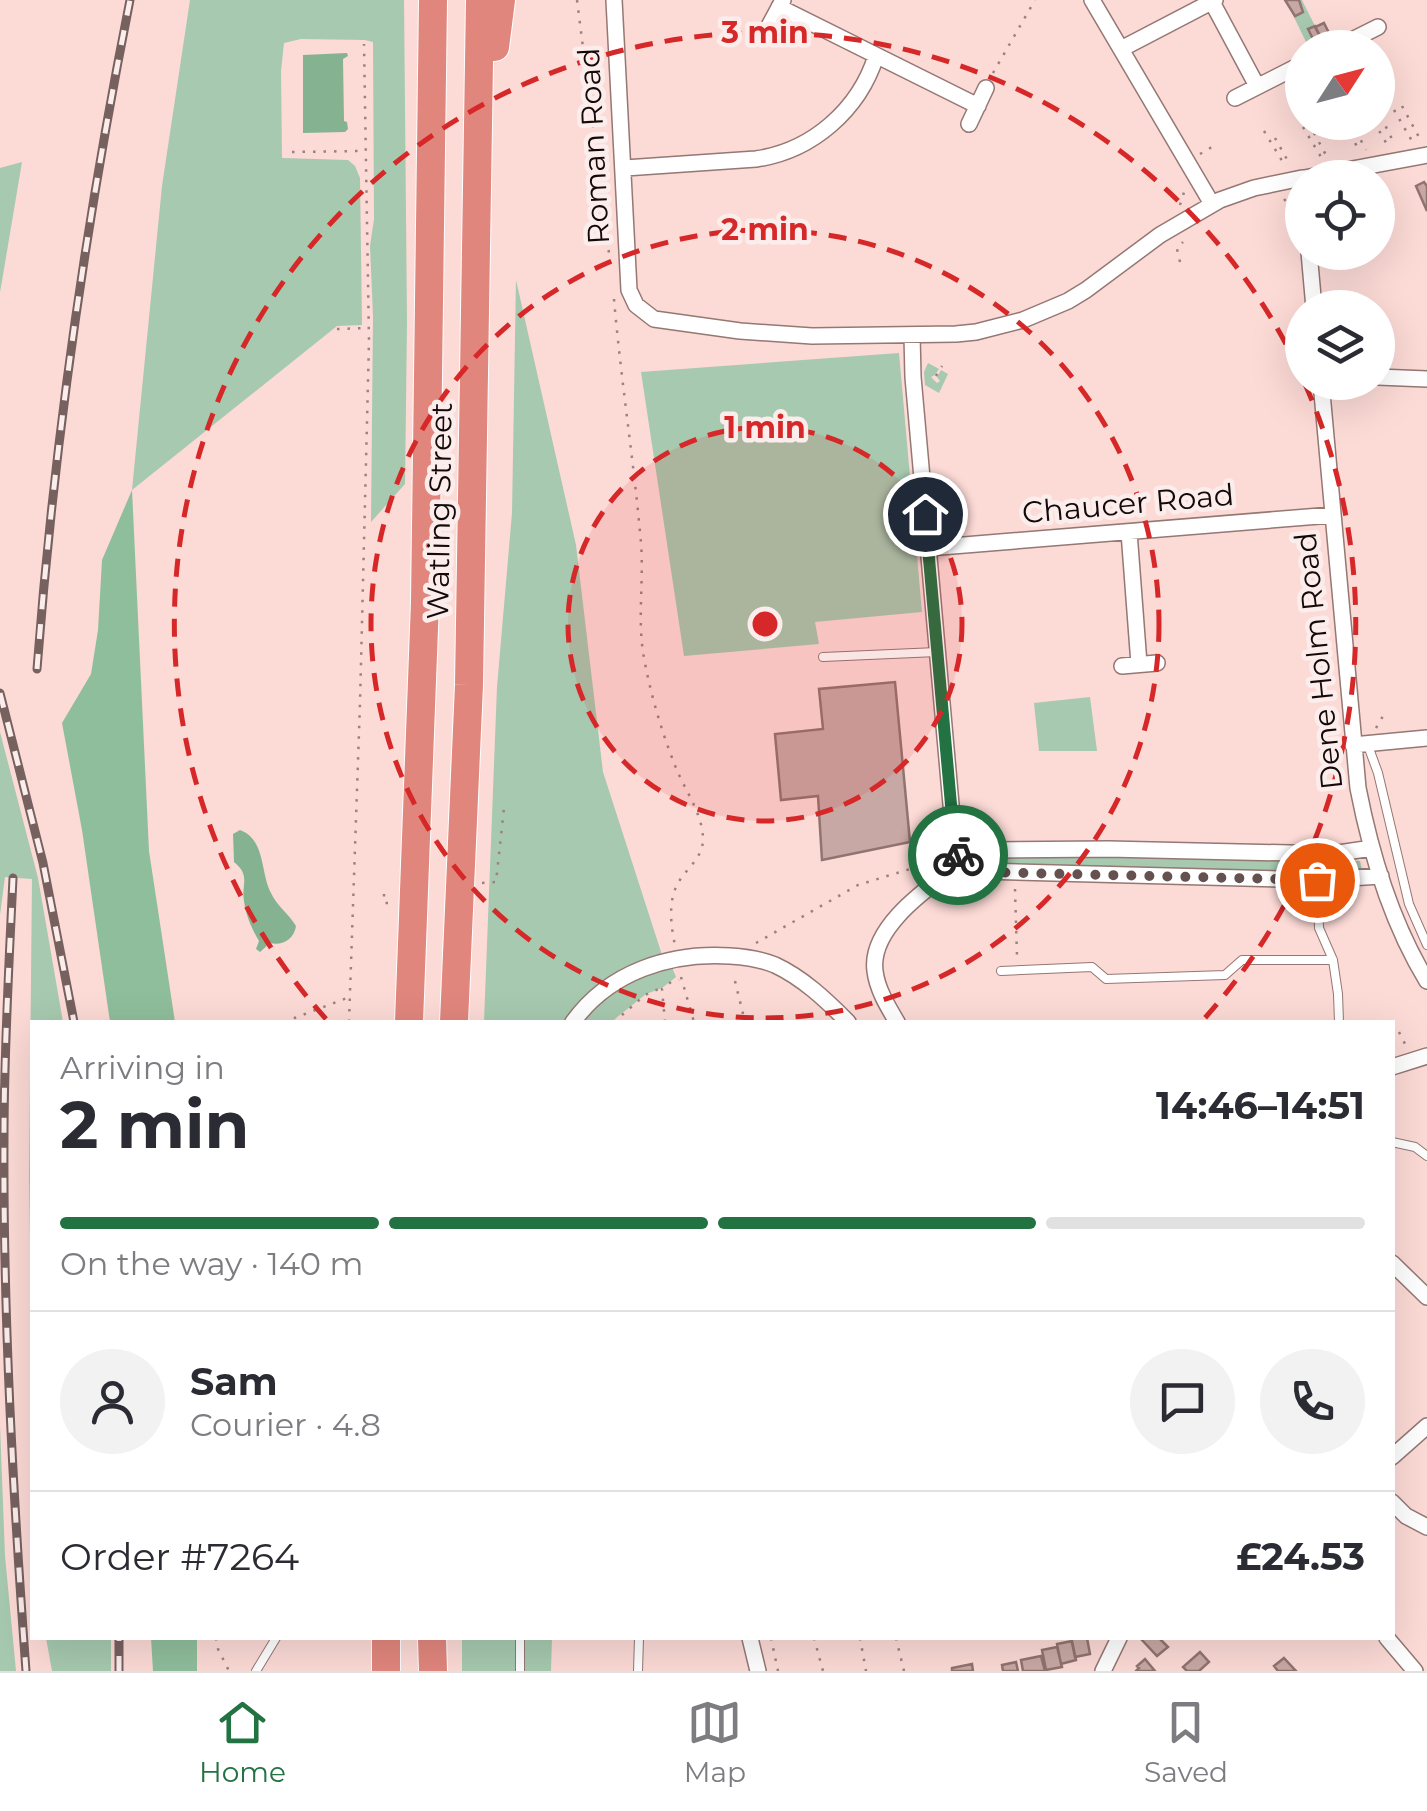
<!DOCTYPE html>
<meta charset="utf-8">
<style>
body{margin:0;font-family:Montserrat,sans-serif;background:#f2f2f3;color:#2b2b33;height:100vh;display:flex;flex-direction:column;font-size:38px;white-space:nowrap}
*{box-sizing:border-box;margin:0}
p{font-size:32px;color:#7c7c81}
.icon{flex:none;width:55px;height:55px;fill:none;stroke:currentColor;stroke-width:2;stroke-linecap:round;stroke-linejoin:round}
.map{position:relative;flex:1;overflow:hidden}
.side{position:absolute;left:30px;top:1020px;width:1365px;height:620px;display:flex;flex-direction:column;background:#fff;border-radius:0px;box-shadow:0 10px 40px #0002}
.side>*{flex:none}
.needle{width:65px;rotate:54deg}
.fabs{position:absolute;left:1285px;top:30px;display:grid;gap:20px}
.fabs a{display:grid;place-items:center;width:110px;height:110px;border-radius:50%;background:#fff;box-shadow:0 10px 40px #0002;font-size:50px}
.pin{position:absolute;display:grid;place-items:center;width:85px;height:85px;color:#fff;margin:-42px;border:5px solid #fff;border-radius:50%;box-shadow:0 2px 10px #0007}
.courier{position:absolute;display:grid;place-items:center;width:100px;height:100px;margin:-50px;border:8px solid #227242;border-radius:50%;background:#fff;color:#222;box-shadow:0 2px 12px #0007}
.head em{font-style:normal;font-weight:700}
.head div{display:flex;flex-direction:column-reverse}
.head{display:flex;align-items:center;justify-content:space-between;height:170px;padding:0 30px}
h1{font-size:65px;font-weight:700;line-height:75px}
.bar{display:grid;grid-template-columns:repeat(4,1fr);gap:15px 10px;align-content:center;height:120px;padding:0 30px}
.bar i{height:12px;border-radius:8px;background:#e1e1e2}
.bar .on{background:#227242}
.bar p{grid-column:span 4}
.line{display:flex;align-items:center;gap:25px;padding:0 30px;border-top:2px solid #e1e1e2}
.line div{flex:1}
.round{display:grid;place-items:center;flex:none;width:105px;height:105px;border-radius:52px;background:#f2f2f3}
.tabs{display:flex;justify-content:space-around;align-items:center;height:140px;border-top:2px solid #e1e1e2;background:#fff;font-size:28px;color:#7c7c81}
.tabs a{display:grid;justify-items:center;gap:5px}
.tabs .on{color:#227242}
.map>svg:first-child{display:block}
</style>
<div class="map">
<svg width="1427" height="1671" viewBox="0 0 1427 1671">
<rect width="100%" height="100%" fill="#fcdad6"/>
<!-- green -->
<path fill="#a6c9af" d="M190,0H404L407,322L405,484L371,522L373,316L370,246L374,219L373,42L365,40L301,39L284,43L281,71L282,158L348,160L355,166L360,178L362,325L337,326L132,490L162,186Z
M1299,0H1302L1322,40L1308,46L1291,11L1301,5Z
M22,162L2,281L0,292V168Z
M516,280L576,545L603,772L662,955L569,1022H484L497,687L512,513Z
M899,353L922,612L815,622L819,644L684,656L641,372Z
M928,363L939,369L935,375L931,377L937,383L940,381L937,377L941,370L948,374L939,393L925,385L924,372Z
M1090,697L1097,751H1039L1034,703Z
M0,732L38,878L63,1022H32V1364L29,1176L32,879L5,877L0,915Z
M978,855L1360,861L1363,876L976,868Z
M672,967L676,977L662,988L646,994L611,1022H578L615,988L656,970L658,973V970Z
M0,1425L5,1556L16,1671H0Z
M46,1638H111V1671H52Z
M462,1638H552L551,1671H462Z"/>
<!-- forest -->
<path fill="#8fbe9c" d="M132,490L149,851L175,1022H110L82,830L62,723L91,674L98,630L102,560Z
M151,1638H197V1671H153Z"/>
<!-- water -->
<path fill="#85b391" d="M347,53L348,56L343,59L344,121L347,122L348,129L345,132L303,133V55Z
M240,830C266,840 260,872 271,893C277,906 289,914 296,926C294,939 283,946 270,943L260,952L256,949L259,941C252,929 246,916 244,901C241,884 251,876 234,862L233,834Z"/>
<!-- building -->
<path fill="#c8a8a4" stroke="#91736f" stroke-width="2.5" d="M1285,0H1299L1303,12L1295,16Z
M1324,23L1330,35L1322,40L1315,27Z
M1315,26L1322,40L1315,43L1308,29Z
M1424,182L1427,186V211L1416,186Z
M895,682L910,842L822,860L818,796L781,800L775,734L823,729L819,689Z
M1071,1638H1087L1090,1654L1075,1657Z
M1145,1638H1159L1168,1647L1157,1656L1142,1640Z
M1072,1641L1076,1660L1061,1664L1057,1644Z
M1057,1647L1062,1667L1046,1670L1042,1650Z
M1200,1652L1209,1662L1199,1671H1187L1183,1667Z
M1041,1656L1045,1671H1023L1021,1660Z
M1284,1658L1296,1671H1278L1274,1666Z
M1145,1659L1155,1671H1136L1139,1668L1137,1666Z
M1016,1662L1018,1671H1003L1002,1665Z
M972,1664L973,1671H952V1668Z"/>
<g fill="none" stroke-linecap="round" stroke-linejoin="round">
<defs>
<path id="lane" d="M823,657L937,652
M1367,743L1378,773L1409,904L1427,945
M1317,880L1319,928L1333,960L1338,994L1339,1022
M1001,971L1092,967L1106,979L1225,975L1242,960H1333
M1392,1142L1415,1147L1427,1156
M256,1671L276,1638
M520,1671V1641
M638,1671L639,1638"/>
<path id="street" d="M614,0L629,290L636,305L654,319L740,331L812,336L956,334L976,332L1023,320L1068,301L1086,290L1160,235L1220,200L1254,188L1302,178
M1092,0L1212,204
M1212,2L1257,86
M779,7L978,106
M769,26L783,0
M1336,48L1378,27
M1121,49L1215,0
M1235,98L1302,64
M969,124L986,88
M625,168L756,159C812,151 859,110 876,56
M1304,178L1427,155
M1309,252L1314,308
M912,335L913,377L953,827L958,854L962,862
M1378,377L1427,379
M1321,382L1358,788C1371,855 1391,922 1427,981
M1129,532L1139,664
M928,548L1332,515
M1122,666L1157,663
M1353,745L1427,738
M956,840L975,849L994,850L1108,849L1332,854L1372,848
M962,862L971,868L982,871L1317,880L1381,876
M573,1022C609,972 670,952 730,956C745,957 761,959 775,965C803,978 826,1000 848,1022
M897,1022C888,1007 877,989 875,971C869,926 931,886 962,862
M1392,1067L1427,1056
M1392,1263L1427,1297
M1392,1457L1427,1426
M1392,1502L1406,1516L1427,1527
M750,1638L758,1671
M1387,1638L1415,1671
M1103,1671L1119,1638"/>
<path id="highway" d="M495,47L501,0
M409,1022L425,602L433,0
M454,1022L469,685L480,0
M386,1638V1671
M432,1638L433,1671"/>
</defs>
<!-- lane casing -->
<use href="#lane" stroke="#957773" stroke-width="10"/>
<!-- street casing -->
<use href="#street" stroke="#957773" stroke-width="18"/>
<!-- highway casing -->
<use href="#highway" stroke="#fff" stroke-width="30"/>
<!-- path -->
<path stroke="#9a827f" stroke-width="2.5" stroke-dasharray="2.5 8" stroke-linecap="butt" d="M577,0L610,261
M993,73L1035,0
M1402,106L1420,139
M1394,110L1412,141
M1381,117L1395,145
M1374,122L1388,146
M1303,127L1321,157
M1264,131L1284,164
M1356,131L1366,150
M1314,133L1327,157
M1350,134L1359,150
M1275,138L1289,163
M292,152L363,151
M1200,154L1212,147
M1284,199L1295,212L1298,242
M1180,205L1185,189
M1180,262L1177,249L1183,242
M614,299C621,381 634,462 641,543C644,581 637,621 644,658C651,696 662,733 676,768C685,790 703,815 703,839C703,859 685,869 677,885C668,902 671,927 675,945
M337,329L369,328
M936,376L942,366
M1340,393L1350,387L1366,386
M1376,728L1383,716
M482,883L496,882L504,808
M1015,889L1017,956
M384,894V903H389
M756,943L858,885L923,865L942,855
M681,977L694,1022
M735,981L745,1022
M284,1022L347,998
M349,1022L360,703L369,341L364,44
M614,1022L645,995L661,988
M665,1022L662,989L671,982L679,980
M1399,1032L1405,1044
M216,1638L218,1649L229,1671
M771,1638L778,1671
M814,1638L823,1671
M860,1638L866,1671
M896,1638L904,1671"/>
<!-- lane -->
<use href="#lane" stroke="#fff" stroke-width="8"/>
<!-- street -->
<use href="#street" stroke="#fff" stroke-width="15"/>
<!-- highway -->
<use href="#highway" stroke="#e1867d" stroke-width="28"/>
<defs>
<path id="rail" d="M37,669C54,444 86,222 130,0
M0,693L43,863L74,1022
M13,878C9,964 4,1050 4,1137C3,1315 13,1493 26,1671
M119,1671V1638"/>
</defs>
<!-- rail casing -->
<use href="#rail" stroke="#76615f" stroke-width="9"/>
<!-- rail -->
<use href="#rail" stroke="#fbedeb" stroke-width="5" stroke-dasharray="15" stroke-linecap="butt"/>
</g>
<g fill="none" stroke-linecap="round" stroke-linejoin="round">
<!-- done -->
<path stroke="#655250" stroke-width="10" stroke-dasharray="0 18" d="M958,855L965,865L982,872L1317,880"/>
<!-- route -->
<path stroke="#227242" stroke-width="12" d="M925,514L953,827L958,855"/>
</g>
<!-- distance rings -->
<circle cx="765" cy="624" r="197" fill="#d62828" fill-opacity=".12"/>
<g fill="none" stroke="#d62828" stroke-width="5" stroke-dasharray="18 12">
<circle cx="765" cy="624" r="197"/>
<circle cx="765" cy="624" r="394"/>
<path d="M326 1019A591 591 0 1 1 1301 374M1305 384A591 591 0 0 1 1204 1019"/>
</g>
<g text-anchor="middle" stroke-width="9" stroke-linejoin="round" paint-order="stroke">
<!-- street labels -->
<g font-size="30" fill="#140908" stroke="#fbedeb">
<text transform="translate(594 146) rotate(-93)" y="10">Roman Road</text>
<text transform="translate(1128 504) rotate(-5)" y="10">Chaucer Road</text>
<text transform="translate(440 511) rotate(-89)" y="10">Watling Street</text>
<text transform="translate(1319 661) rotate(-96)" y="10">Dene Holm Road</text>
</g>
</g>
<circle cx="765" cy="624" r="15" fill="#d62828" stroke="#fbedeb" stroke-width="5"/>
<g font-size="30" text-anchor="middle" font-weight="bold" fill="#d62828" stroke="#fbedeb" stroke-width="9" stroke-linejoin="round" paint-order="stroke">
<text x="765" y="43">3 min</text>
<text x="765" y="240">2 min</text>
<text x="765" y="438">1 min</text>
</g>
</svg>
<div class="fabs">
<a><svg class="needle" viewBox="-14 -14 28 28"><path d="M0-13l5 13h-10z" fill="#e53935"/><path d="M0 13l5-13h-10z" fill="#7c7c81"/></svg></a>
<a><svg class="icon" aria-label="locate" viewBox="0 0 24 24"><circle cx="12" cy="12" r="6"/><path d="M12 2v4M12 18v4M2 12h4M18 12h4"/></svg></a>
<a><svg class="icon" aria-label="layers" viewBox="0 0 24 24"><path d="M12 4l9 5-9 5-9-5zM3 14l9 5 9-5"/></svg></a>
</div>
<div class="pin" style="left:1317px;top:880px;background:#ea580c"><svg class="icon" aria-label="bag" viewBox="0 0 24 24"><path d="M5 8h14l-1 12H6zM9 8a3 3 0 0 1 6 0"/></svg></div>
<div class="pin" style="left:925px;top:514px;background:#1f2937"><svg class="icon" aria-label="home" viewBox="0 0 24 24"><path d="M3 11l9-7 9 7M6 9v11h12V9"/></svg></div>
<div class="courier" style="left:958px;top:855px"><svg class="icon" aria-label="bike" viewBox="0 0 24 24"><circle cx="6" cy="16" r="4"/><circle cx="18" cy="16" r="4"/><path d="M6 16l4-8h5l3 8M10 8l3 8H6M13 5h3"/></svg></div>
<section class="side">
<div class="head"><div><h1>2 min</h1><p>Arriving in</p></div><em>14:46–14:51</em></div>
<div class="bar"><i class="on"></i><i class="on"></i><i class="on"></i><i></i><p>On the way · 140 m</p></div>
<div class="line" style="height:180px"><a class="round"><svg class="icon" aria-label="person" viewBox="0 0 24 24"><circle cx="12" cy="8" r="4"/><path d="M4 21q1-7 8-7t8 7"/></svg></a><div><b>Sam</b><p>Courier · 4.8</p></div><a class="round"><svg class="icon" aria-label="chat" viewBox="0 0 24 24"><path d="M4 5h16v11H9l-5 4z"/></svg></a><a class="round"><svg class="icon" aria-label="phone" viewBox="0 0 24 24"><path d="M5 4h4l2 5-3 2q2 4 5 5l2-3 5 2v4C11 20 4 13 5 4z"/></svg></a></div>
<div class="line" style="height:130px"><div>Order #7264</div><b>£24.53</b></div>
</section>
</div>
<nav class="tabs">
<a class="on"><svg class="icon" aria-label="home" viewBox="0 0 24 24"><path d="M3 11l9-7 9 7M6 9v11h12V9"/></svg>Home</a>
<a><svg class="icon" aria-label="map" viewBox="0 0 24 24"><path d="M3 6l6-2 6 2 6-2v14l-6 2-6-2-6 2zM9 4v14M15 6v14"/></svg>Map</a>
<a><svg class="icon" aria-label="saved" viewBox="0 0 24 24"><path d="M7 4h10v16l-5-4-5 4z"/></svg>Saved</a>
</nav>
